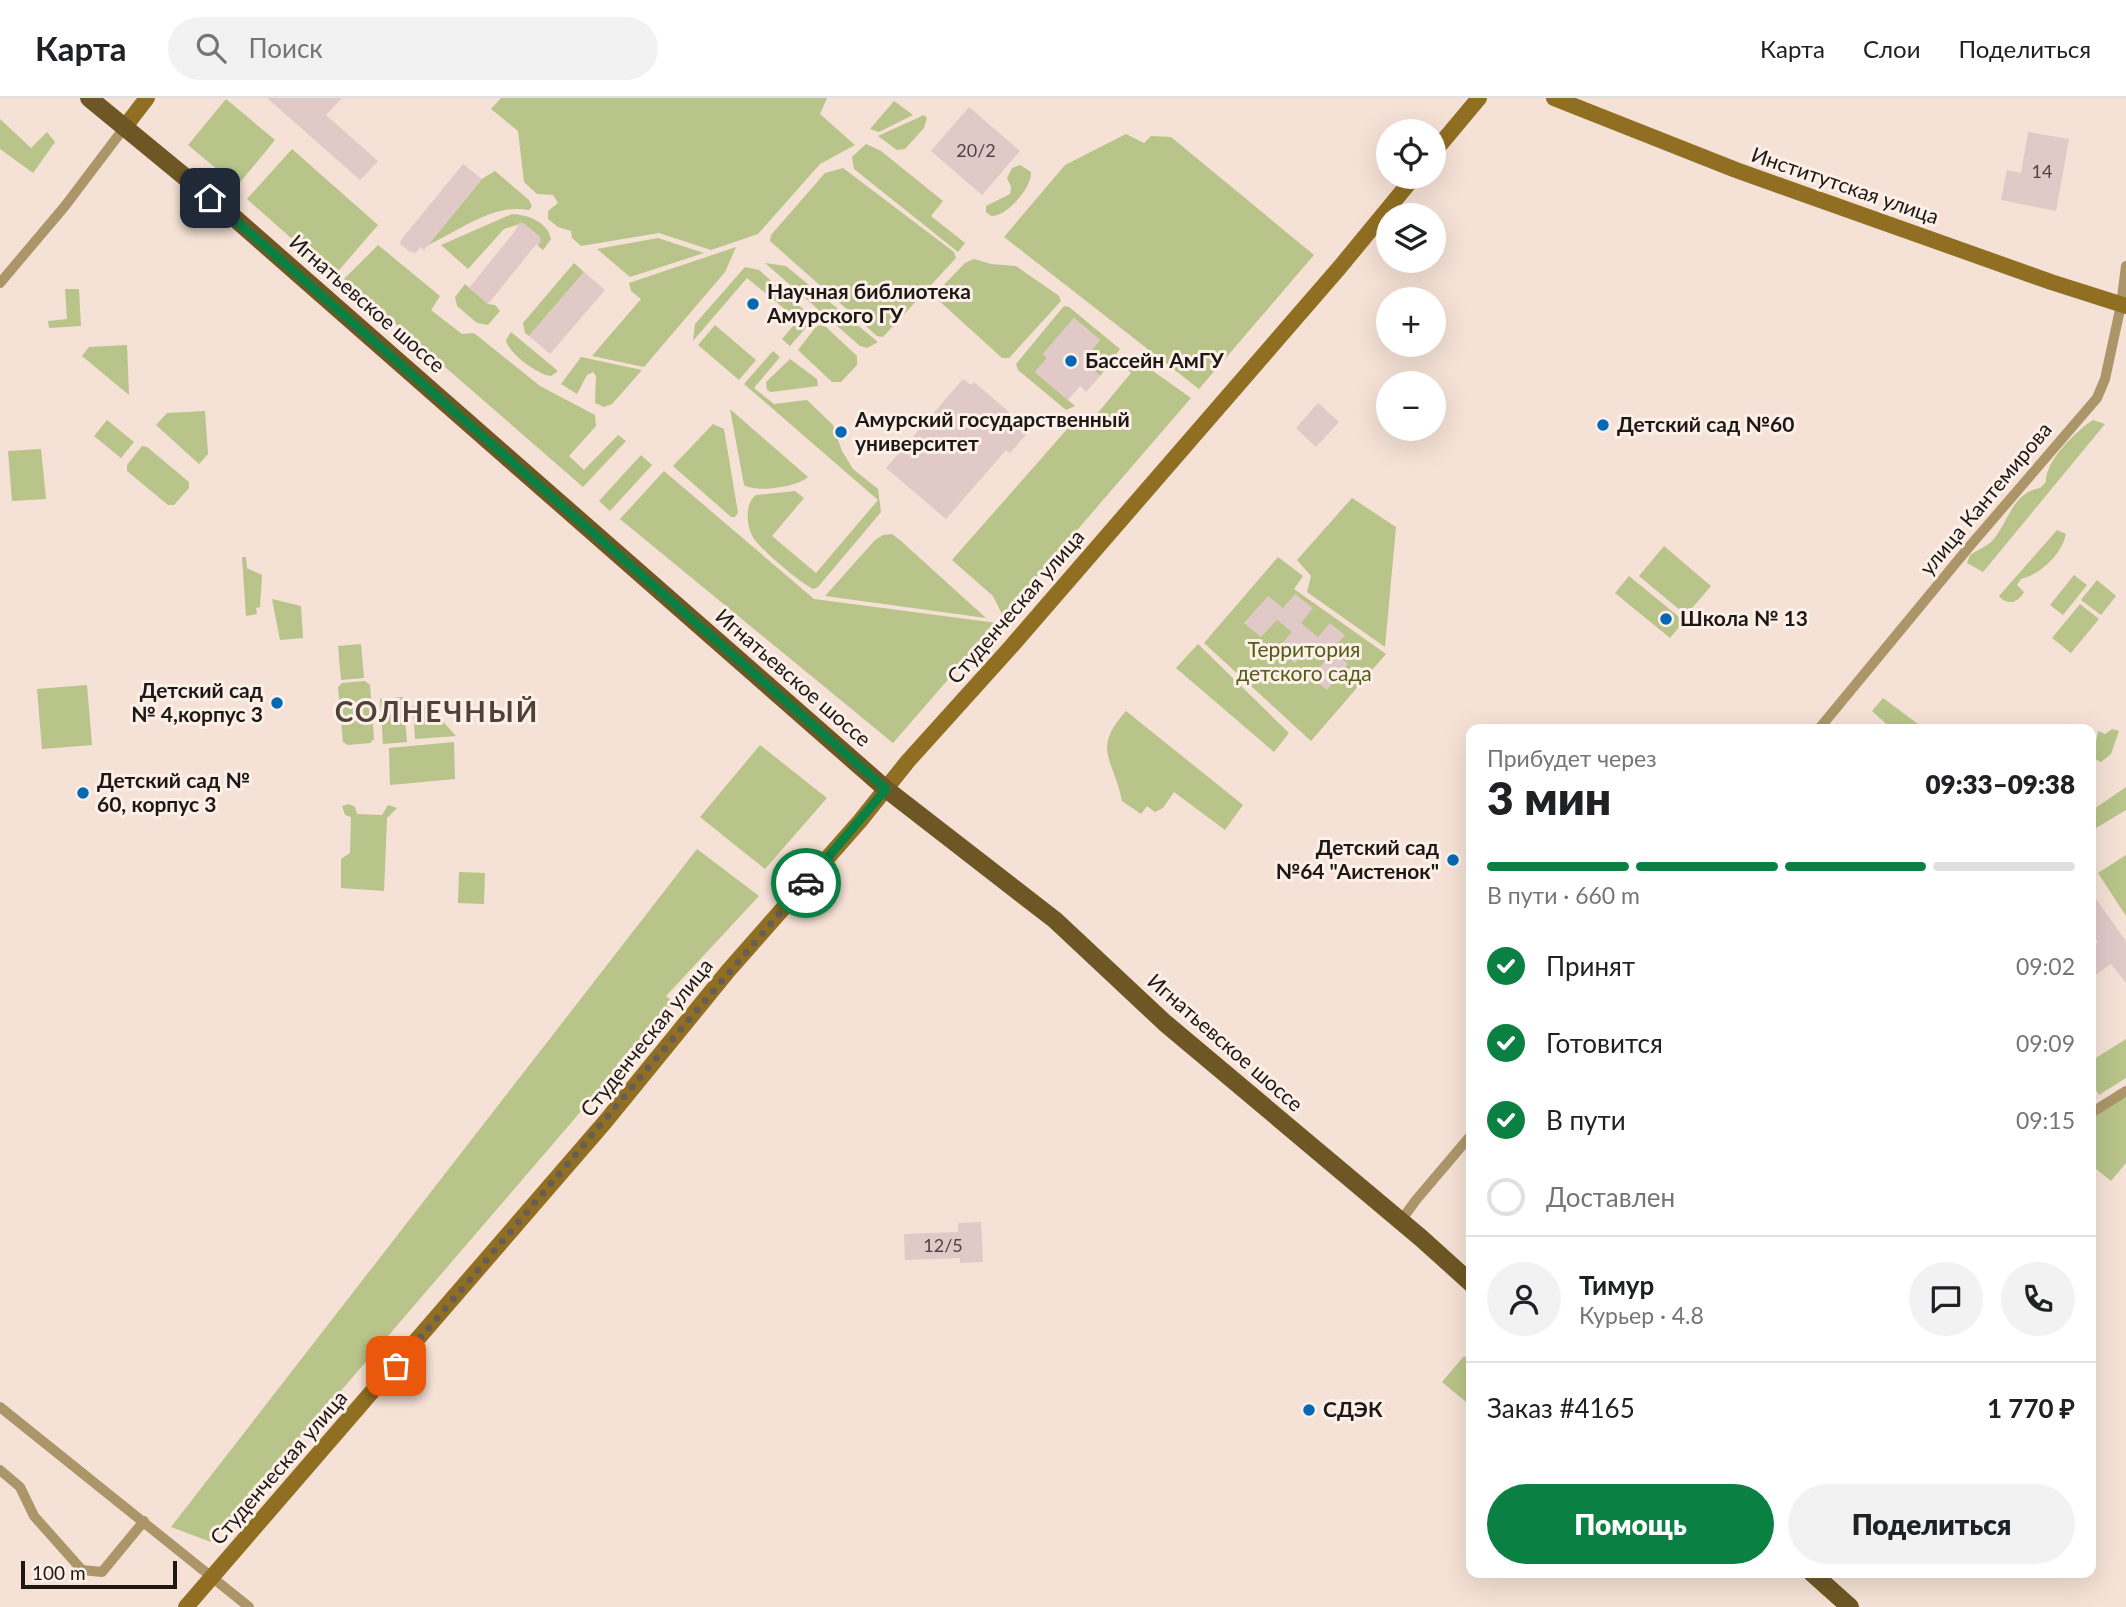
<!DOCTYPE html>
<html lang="ru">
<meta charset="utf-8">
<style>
body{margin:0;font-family:Lato,sans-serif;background:#f2f2f2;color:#202124;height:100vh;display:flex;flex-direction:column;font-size:26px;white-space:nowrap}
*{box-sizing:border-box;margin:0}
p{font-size:23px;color:#757577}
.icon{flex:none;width:38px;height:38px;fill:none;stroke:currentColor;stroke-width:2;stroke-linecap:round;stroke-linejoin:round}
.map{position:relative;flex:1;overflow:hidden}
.details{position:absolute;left:1466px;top:626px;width:630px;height:854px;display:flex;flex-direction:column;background:#fff;border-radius:14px;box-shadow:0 7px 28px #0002}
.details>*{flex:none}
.buttons{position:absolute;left:1376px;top:21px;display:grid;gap:14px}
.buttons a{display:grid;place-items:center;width:70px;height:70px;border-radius:50%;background:#fff;box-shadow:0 7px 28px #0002;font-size:35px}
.scale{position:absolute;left:21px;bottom:18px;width:156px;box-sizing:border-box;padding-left:7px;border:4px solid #1e1713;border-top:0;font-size:19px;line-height:24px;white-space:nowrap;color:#1e1713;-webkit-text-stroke:5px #fcf0e9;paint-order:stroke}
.pin{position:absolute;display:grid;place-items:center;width:60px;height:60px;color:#fff;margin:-30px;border-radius:14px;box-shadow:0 4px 10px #0006}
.courier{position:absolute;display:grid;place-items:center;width:70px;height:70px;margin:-35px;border:5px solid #0b8043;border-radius:50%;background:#fff;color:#222;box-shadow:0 2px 9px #0007}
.headline em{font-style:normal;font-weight:800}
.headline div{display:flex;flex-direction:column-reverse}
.headline{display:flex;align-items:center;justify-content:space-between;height:119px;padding:0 21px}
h1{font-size:46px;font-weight:800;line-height:52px}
.bar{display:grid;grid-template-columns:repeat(4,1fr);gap:10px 7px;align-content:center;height:84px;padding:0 21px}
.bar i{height:9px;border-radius:5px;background:#e0e0e0}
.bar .on{background:#0b8043}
.bar p{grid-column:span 4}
.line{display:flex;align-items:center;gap:18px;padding:0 21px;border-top:2px solid #e0e0e0}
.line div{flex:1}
.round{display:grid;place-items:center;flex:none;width:74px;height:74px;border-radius:37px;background:#f2f2f2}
ol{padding:0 21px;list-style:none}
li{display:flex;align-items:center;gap:21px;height:77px}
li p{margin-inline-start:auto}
li .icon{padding:7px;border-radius:50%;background:#0b8043;color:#fff;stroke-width:4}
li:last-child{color:#757577}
li i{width:38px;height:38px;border:4px solid #e0e0e0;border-radius:50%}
.primary-button{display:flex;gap:14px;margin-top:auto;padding:14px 21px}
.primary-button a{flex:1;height:80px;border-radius:42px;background:#0b8043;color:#fff;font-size:28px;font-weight:800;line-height:80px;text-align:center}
.primary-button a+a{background:#f2f2f2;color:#202124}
header{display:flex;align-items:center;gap:42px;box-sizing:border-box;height:98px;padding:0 35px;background:#fff;border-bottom:2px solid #e0e0e0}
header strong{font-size:33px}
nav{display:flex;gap:38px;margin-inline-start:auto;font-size:24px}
.search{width:490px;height:63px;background:#f2f2f2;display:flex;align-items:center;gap:18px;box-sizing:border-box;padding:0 24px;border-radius:38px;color:#757577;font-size:26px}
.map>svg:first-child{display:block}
</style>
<header>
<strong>Карта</strong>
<div class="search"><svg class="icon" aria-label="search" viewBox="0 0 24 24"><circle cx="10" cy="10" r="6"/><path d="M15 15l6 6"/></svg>Поиск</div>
<nav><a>Карта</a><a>Слои</a><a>Поделиться</a></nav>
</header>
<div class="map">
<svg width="2126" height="1509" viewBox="0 0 2126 1509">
<rect width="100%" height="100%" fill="#f5e1d5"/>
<!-- green -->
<path fill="#b8c489" d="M501,0H827L820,16L855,47L820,66L758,136L711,152L659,135L581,148L572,140L571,133L558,129L548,121V113L558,105L553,97L537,96L524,84L518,33L491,11Z
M226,1L275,42L237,88L188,47Z
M894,3L913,17L879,34L870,31Z
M924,17L927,20L924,30L905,51L897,52L878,38Z
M0,21L31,50L47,34L55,44L33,75L0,51Z
M1126,36L1144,45L1151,38L1171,39L1314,157L1199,291L1004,139L1065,67Z
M866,46L881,53L943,103L931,118L965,145L958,154L854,71L852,59Z
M292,51L378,127L334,178L247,101Z
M1020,67L1031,74C1032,90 1006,119 991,118L986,114V108L1010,96L1011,89L1007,80L1012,70Z
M843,70L954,154L956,160L883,239L877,238L770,143L771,137L825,75Z
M495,73L529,102L532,108L529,112C494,105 459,133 428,147L482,81Z
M512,116C528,117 547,123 551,141L543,152L538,148L540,139L523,125L504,131L468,171L441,147Z
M658,140L704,155L630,179L597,151Z
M378,147L440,198L431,212L462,236L474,235L540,288L595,317L596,328L569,358L584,372L618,337L626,343L583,389L344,181Z
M736,149L725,174L644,269L592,258L641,201L631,193L629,185Z
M974,161L991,166L1016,168L1059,198L1061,203L1009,260H1002L936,200V195L965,165Z
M574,165L584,174L529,238L525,235L523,225Z
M765,165L786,168L878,244L867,250L860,248Z
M745,169L759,172L811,218L810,225L790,248L782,241L798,222L747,180L693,243L695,226Z
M465,186L488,206L495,207L500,213L488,227L477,225L457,208L455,199Z
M65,191H79L81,228L49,230L48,223L67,221Z
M1064,208L1069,209L1120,251L1100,278L1095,273L1100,266L1088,256L1100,242L1074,220L1043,256L1047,260L1035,274L1075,308L1066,312L1018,272L1016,266Z
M715,227L756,262L739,282L698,247Z
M820,227L826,229L857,258V267L841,284H832L798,252L815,230Z
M511,234L558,273L551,278C538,277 508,255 506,242Z
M127,247L129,297L82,258L89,249Z
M773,253L780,259L754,290L774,306L807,302L833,327L842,353L853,371L878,391L881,414L818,489L813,491C799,484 765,455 755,442C746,431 744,405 756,397L795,393L804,400L772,438L816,475L878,402L744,286Z
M581,259L642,272L612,306L604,309L595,305L596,278L593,274L587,277L577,296L561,286Z
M790,261L817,281L818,288L771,294L767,292L766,284Z
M1131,261H1136L1191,300L1003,518L993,498L952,462L1076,321L1080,318L1091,323L1131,275L1126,270Z
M730,311L808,379C797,389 757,395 744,387Z
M205,313L208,356L199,366L156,327L167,315Z
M107,322L134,344L121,360L94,338Z
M2093,322L2105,326L1983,474L1967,465L1970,457C1977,452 1988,448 1993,442C2009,423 2012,395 2040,390L2046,384C2045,363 2076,333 2093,322Z
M713,326L724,331L738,415L735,419H731L673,368Z
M142,348L147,349L189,384V390L174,407H168L127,373V367Z
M41,351L46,401L12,403L8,353Z
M641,357L652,367L610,413L599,403Z
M664,373L814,501L997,525L893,645L620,421Z
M1352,400L1396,429L1385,549L1307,494L1311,478L1297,462Z
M2057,432L2066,436C2062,456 2041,476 2021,481L2017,487L2024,494C2018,505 2007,508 1999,498Z
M892,436L901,443L986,520L825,498L875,442L883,437Z
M1664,448L1711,488L1686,517L1639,478Z
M242,459H246L247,470L262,477L260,509L256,510L257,516L246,518Z
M1278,459L1303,478L1294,491L1386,556L1311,643L1204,545Z
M2074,477L2087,487L2063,517L2050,507Z
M1629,478L1684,523L1670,540L1615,495Z
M2097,482L2116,498L2101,517L2081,502Z
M272,501L301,508L303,540L280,542Z
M2080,506L2099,521L2071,555L2052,540Z
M361,546L364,580L341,582L338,548Z
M1198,546L1289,635L1274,654L1176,570Z
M365,583L370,587L374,641L370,645L348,647L343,644L338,589L342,585Z
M87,587L92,647L42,651L37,591Z
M403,599L407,644L383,646L380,601Z
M1883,600L1926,632H1893L1872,613Z
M427,606L456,638L415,641L413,608Z
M1126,613L1243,707L1225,732L1174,694L1163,710L1155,714L1147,708L1141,716L1122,703C1114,661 1091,652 1126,613Z
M2112,631L2119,633L2111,656L2101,664L2093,660L2098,633L2105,636Z
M454,644L455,681L390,687L389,650Z
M760,647L827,700L765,771L700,719Z
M2126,689V712L2091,733V713Z
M349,706L355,709L357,716L382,717L388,707L397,710L387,720L384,793L341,790V761L350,755L351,719L345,717L342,708Z
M697,751L759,798L666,898L674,905L211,1444L171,1429Z
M2126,757V818L2098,775Z
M459,774L485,775L484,806L458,805Z
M2126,941V980L2099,997L2091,984V963Z
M2126,993V1065L2111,1083L2091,1067V1015Z
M1464,1258L1472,1265V1309L1442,1284Z"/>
<!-- building -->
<path fill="#e1c9c8" d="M267,0H342L326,17L378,63L360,82Z
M969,9L1020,53L982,97L931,53Z
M2028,34L2069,41L2056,113L2001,102L2007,72L2021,75Z
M463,66L482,81L424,152L421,149L415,155L410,154L400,146L401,142Z
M519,125H523L540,139L541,144L534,149L488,206L469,190L515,133Z
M584,174L605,192L550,256L529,238Z
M1074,220L1100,242L1088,256L1101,266L1095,273L1100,278L1086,294L1080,288L1068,302L1035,274L1047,260L1043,256Z
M963,281L971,287L974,284L1030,332L1010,355L1006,352L946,421L886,370Z
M1318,305L1339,324L1316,349L1296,330Z
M1295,496L1313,510L1301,525L1318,539L1330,525L1345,537L1332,552L1348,566L1327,592L1311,579L1325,563L1309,550L1295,565L1277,551L1292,534L1277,522L1261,539L1244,525L1268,498L1283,510Z
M2091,794L2126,843V885L2111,866L2091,880V848L2098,844L2091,834Z
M981,1124L983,1164L960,1165V1160L905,1162L904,1136L958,1134V1125Z"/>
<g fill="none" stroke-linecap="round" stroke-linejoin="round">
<!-- street -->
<path stroke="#ac9669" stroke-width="10" d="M0,185L65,108L124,30
M1818,632L1969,449L2097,300L2105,281L2121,207L2126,168
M2091,1015L2126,993
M1400,1124L1416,1102L1472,1036
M0,1309L249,1509
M0,1372L20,1389L34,1418L82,1472L102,1474L144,1423"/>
<!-- secondary -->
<path stroke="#906f22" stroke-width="16" d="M1554,0L1736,72L2051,184L2126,208
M124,30L147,0
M1433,55L1479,0
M186,1509L605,1024L728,873L860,723L908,663L1009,551L1340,169L1414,79"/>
<!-- primary -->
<path stroke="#6e5724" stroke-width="18" d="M89,0L230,116L886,691L1055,822L1165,925L1421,1140L1472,1186
M1812,1475L1850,1509"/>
</g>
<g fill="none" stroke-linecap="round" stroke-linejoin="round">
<!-- done -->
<path stroke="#695e57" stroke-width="7" stroke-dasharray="0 12.6" d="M396,1268C534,1108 668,944 806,785"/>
<!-- route -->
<path stroke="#0b8043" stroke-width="9" d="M210,100L886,691L806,785"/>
</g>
<!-- markers -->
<g fill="#0469b5" stroke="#fcf0e9" stroke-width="2.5">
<circle cx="753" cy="206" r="7"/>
<circle cx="1071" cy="263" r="7"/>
<circle cx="1603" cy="327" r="7"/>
<circle cx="841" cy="334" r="7"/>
<circle cx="1666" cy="521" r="7"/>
<circle cx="277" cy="605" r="7"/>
<circle cx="83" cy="695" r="7"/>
<circle cx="1453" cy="762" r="7"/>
<circle cx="1309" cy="1312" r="7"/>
</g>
<g text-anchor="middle" stroke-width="6" stroke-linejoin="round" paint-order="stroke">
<!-- number labels -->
<g font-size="18" fill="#4f4440">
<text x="976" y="59">20/2</text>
<text x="2042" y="80">14</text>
<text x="943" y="1154">12/5</text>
</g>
<!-- street labels -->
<g font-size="21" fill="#1e1713" stroke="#fcf0e9">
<text transform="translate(1845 88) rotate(19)" y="7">Институтская улица</text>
<text transform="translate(367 206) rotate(41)" y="7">Игнатьевское шоссе</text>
<text transform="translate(1986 401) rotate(-50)" y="7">улица Кантемирова</text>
<text transform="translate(1016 509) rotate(-49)" y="7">Студенческая улица</text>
<text transform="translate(793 580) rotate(41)" y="7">Игнатьевское шоссе</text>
<text transform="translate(647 940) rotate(-51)" y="7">Студенческая улица</text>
<text transform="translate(1225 945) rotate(41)" y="7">Игнатьевское шоссе</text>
<text transform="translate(279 1370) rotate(-49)" y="7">Студенческая улица</text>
</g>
<!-- poi labels -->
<g font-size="21" font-weight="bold" fill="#1e1713" stroke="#fcf0e9" text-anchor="start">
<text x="767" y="201">Научная библиотека<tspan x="767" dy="24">Амурского ГУ</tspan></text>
<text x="1085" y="270">Бассейн АмГУ</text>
<text x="855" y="329">Амурский государственный<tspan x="855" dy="24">университет</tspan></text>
<text x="1617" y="334">Детский сад №60</text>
<text x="1680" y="528">Школа № 13</text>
<text x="263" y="600" text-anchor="end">Детский сад<tspan x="263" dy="24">№ 4,корпус 3</tspan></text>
<text x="97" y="690">Детский сад №<tspan x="97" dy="24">60, корпус 3</tspan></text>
<text x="1439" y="757" text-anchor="end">Детский сад<tspan x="1439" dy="24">№64 "Аистенок"</tspan></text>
<text x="1323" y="1319">СДЭК</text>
</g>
<!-- park labels -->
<g font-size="21" fill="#525c14" stroke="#fcf0e9">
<text x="1304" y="559">Территория<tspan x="1304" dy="24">детского сада</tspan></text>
</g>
<!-- district labels -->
<g font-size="28" font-weight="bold" letter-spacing="2" fill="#504037" stroke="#fcf0e9">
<text x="437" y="624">СОЛНЕЧНЫЙ</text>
</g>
</g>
</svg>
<div class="buttons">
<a><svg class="icon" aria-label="locate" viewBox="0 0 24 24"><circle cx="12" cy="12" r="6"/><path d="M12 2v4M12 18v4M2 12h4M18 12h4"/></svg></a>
<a><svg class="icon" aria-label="layers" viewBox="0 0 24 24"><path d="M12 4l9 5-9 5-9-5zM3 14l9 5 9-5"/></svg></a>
<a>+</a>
<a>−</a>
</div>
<div class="scale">100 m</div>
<div class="pin" style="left:396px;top:1268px;background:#ea580c"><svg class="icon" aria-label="bag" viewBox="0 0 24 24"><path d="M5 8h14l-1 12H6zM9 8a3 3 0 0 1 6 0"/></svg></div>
<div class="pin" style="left:210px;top:100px;background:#1f2937"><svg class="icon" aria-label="home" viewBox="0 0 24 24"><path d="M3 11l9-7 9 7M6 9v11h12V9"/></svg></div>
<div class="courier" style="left:806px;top:785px"><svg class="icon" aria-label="car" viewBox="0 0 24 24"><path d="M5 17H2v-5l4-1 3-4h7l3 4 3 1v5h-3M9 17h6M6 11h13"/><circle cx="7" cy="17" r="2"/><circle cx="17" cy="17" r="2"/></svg></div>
<section class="details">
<div class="headline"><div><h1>3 мин</h1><p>Прибудет через</p></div><em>09:33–09:38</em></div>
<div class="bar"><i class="on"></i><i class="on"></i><i class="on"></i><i></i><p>В пути · 660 m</p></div>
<ol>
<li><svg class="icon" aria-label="check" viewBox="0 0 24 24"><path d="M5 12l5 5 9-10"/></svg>Принят<p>09:02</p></li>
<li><svg class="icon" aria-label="check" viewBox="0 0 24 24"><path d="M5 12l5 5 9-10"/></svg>Готовится<p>09:09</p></li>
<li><svg class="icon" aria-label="check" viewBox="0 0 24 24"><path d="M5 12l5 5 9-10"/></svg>В пути<p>09:15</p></li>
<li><i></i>Доставлен</li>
</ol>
<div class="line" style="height:126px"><a class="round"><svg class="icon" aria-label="person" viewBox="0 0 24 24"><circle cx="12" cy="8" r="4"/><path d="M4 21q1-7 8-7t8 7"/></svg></a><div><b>Тимур</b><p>Курьер · 4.8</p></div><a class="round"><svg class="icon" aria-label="chat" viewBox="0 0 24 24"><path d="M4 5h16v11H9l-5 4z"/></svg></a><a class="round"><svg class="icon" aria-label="phone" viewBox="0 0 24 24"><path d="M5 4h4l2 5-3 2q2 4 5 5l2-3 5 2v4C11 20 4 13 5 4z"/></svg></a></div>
<div class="line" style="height:91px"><div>Заказ #4165</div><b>1 770 ₽</b></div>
<div class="primary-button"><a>Помощь</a><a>Поделиться</a></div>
</section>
</div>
